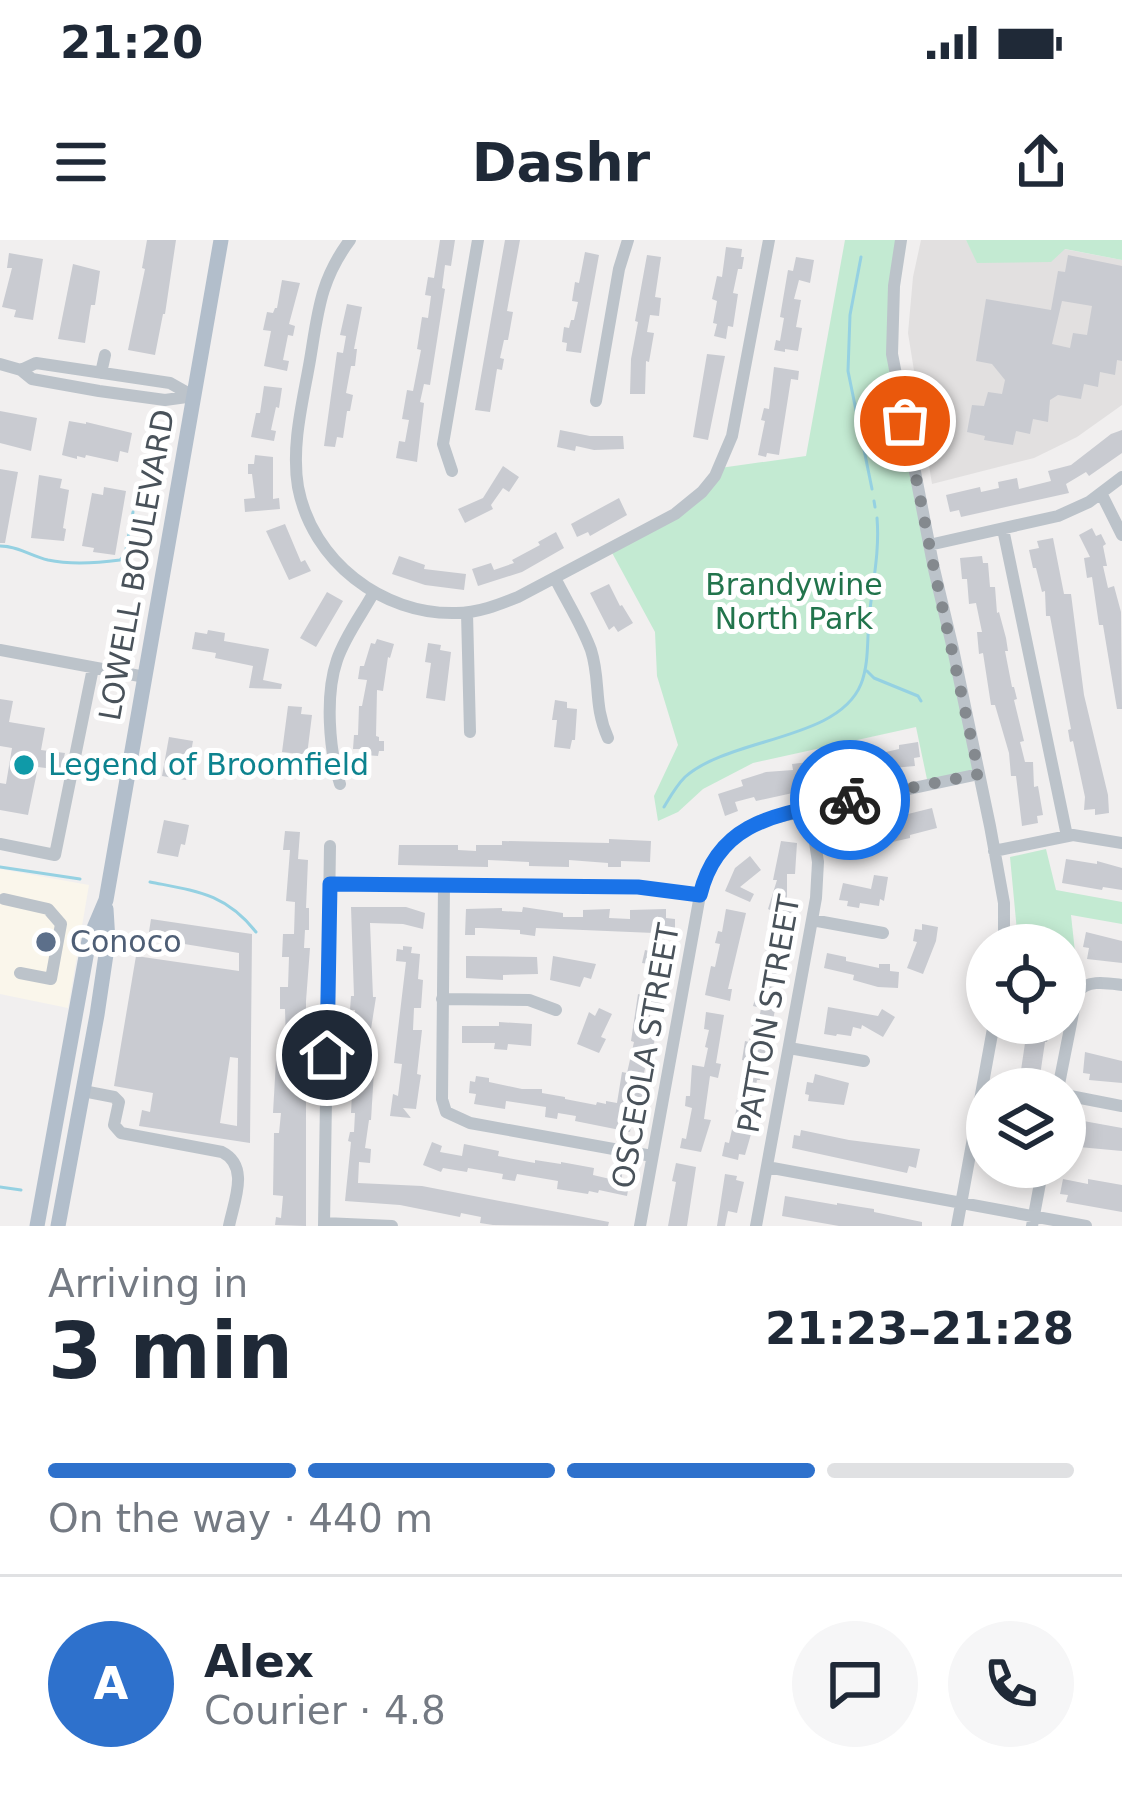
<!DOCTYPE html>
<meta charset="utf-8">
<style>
body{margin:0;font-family:"DejaVu Sans",sans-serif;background:#f6f6f7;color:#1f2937;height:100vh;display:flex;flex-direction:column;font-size:45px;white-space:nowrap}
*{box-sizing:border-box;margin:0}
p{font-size:39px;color:#747a83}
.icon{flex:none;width:66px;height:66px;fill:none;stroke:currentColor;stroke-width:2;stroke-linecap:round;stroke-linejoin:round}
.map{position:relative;height:986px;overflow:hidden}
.details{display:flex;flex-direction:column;background:#fff;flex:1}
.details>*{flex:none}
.fabs{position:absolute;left:966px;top:684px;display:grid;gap:24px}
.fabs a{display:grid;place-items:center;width:120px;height:120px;border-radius:50%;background:#fff;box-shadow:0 6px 18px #0003;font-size:60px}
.pin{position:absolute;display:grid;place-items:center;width:102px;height:102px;color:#fff;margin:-51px;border:6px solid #fff;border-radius:50%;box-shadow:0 3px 12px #0007}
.courier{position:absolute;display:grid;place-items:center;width:120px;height:120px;margin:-60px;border:9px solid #1a73e8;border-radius:50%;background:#fff;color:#222;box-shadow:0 3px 15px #0007}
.overview em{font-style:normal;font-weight:800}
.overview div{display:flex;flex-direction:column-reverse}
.overview{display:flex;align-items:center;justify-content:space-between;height:204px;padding:0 48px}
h1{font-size:78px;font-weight:800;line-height:90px}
.bar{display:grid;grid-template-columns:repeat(4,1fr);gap:18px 12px;align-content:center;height:144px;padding:0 48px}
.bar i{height:15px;border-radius:9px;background:#e0e1e3}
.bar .current{background:#2e71cc}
.bar p{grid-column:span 4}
.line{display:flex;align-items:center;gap:30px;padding:0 48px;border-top:3px solid #e0e1e3}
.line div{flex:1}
.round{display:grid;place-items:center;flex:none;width:126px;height:126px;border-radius:63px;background:#f6f6f7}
.status{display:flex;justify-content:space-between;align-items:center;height:84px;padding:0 60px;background:#fff;direction:ltr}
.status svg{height:33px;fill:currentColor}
header{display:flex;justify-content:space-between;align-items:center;height:156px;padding:0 48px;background:#fff;font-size:54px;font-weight:800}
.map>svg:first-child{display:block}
</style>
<div class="status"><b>21:20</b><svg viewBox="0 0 49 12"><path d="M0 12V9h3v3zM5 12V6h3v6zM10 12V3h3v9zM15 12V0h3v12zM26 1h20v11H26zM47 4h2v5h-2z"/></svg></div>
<header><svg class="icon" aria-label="menu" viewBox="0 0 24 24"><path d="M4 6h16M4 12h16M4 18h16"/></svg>Dashr<svg class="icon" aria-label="share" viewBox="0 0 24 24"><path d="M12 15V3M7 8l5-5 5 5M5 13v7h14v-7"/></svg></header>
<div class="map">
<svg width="1122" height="986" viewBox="0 0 1122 986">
<rect width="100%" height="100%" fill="#f1efef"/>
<!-- commercial -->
<path fill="#faf6eb" d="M0,629L89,645L68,768L0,754Z"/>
<!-- education -->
<path fill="#e2e0e0" d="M921,0H966L978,23L1064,9L1122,20V165L1077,197L1034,218L932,244L908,93L913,37Z"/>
<!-- green -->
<path fill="#c3ead2" d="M845,0H901L892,97L979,534L928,544L916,487L753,523L703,549L678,572L658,581L654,556L678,505L657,436L655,392L610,309L675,274L720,228L806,216Z
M966,0H1122V20L1065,9L1051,22L977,23Z
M1046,609L1056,650L1122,662V684L1071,675L1076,721L1065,727V705H1022L1018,702L1010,617Z"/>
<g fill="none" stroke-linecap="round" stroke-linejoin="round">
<!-- stream -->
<path stroke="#95d1e2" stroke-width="3" d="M861,17L850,75L848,131L872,249
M874,261L875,267
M0,306C18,306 31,316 48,320C72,325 97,323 120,320L125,315L133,272
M867,431L874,438L918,456L921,461
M664,567C670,557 676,546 685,537C730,497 838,501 861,444C869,424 867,400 869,379C872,346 880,312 877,278
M0,627L80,639
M150,642C196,651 225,653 256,692
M0,947L21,950"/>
</g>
<!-- building -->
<path fill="#c9cbd1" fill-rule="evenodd" d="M147,0H176L165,74H163L155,115L128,110L145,29L142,28Z
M440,0H455L451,26L445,25L442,48L445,49L430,145L424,144L420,162L424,163L417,222L396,218L399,201L405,202L409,180L402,179L407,150L413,151L421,110L417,109L422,77L428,78L431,56L425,55L428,37L434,38Z
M505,0H520L507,71L513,72L508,100H504L500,118L504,119L502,130L497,129L490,172L475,170Z
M726,7L742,9L741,17H744L742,29H738L733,53L738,54L733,87L728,86L726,99L714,96L717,84L713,83L717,61L712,59L717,36L722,37Z
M585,12L599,15L581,113L566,111L567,103L562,102L564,87L569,88L571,80H574L578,62L572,61L575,42L579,43Z
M9,13L43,19L33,80L14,77L16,70L2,67L12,28H7Z
M647,15L661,17L655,57L661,58L659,76L650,75L647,92L654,93L649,122L646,121L645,154H630L631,119L638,82L635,81Z
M1068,15L1122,26V121L1117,120L1115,135L1100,132L1098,147L1084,144L1081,159L1058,155L1050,160L1048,182L1033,179L1030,194L1016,191L1013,205L984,200L985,196L967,192L972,165L984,166L988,152L1002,154L1005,140L992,124L976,121L986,59L1051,70L1058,31L1065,32ZM1062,61L1092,66L1087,95L1073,93L1070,108L1052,104Z
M796,17L814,20L810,43L799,40L794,59L801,60L796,87L802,88L798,111L785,109V112L774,110L776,100L780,101L784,78L780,77L788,30L793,31Z
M73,24L100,31L95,65H91L85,103L58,99Z
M282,40L300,43L289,84L295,86L293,96L288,95L283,120L289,121L287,131L264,126L271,91L263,90L267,72L273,73L275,68H277Z
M347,64L362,67L354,109H357L355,126H351L346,153L353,155L350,171H347L343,198L337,197L335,207L324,206L337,112L343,113L346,96L340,95Z
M707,114L725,116L708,200L693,197Z
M774,127L799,131L798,140L791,139L779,215L767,213L766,217L758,215L765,181L761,180L764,168L769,169Z
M264,146L282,148L279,168L276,167L271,190L276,191L274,201L251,197L256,173H260Z
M0,171L37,178L31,211L0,203Z
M69,181L86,184V182L132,193L128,213L120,211L118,222L86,215L85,218L77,216V219L62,215Z
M560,190L590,196H623L624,209L594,210L576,206L575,211L557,207Z
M1122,190V213L1089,236L1086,232L1066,244L1069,253L961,277L959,270L950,272L946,255L980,247L981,252L999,248L998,242L1017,238L1019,249L1051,241L1048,231L1071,225L1111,194Z
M255,215L273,217V259L279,258L280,269L245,272L244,259L255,258L252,234H248V224H254Z
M503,226L519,237L509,252L503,248L491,265L493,269L465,283L458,269L483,258Z
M0,229L18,232L5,303H0Z
M39,235L62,239L60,248L69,250L63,288L66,289L64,301L31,298Z
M104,247L126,251L115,315L93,312L94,308L82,306L92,253L103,255Z
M619,258L627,275L590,296L588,292L577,297L571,284Z
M285,284L301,322L305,320L311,331L289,340L266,291Z
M1092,288L1096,296L1101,294L1106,304L1103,306L1107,326H1103L1108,348L1114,346L1121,372L1122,469H1117L1103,385H1099L1092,337L1087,338L1084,318L1090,317L1079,295Z
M556,292L564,308L522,332L478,346L472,329L491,323L494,330L514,323L512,320L540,305L538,302Z
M1053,298L1064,354H1071L1084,455L1108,555L1109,573L1095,575V569L1084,570L1085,557L1073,501L1070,502L1068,490L1071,489L1050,376H1046L1045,351L1042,352L1036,328H1033L1029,310L1039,308L1037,301Z
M399,316L425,325L424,329L466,334L464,350L425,345L392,334Z
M982,316L983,323H988L990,347H995L997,373L999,372L1006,398L1008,411H1005L1012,447H1014L1017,459L1014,460L1024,501L1020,502L1025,522H1033L1034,547L1038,546L1043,575L1037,576L1038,583L1022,586L1016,536H1011L1009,513L995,465H991L983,413L979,414L977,392H982L976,363L969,364L967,339H962L960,318Z
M609,344L620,366L622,365L633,383L618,392L614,386L609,390L590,353Z
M327,352L343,361L316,407L300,398Z
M208,390L225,393L224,401L269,409L263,440L282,444L281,449L249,448L253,426L215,418L216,413L192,409L195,392L207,394Z
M377,399L394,404L390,418L388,417L383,451L377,450L376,496L379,497V501H384V511H379L378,516L365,515V509H353L354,495H358L359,466H362L367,440L358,439L360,426H364L371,403L375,404Z
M428,403L441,405L440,410L451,412L445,461L426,458L431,423L425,422Z
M0,459L13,461L9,482L45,488L41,510L65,513L61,530L38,527L28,575L0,570V543L6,544L12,508L0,506Z
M555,460L567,462V468L577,469L575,500H572L570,509L554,507L557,480H552Z
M288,466L302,467L301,474L312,475L307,515L282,512Z
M169,497L193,501L186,540L162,536Z
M918,502L920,517L914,518L915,526L859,531L860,540L846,541L845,535L810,541L811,549L756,561L754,557L735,562L738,571L725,576L718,554L743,546L741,540L766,532L793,530L792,524L877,514L899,509V505Z
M932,568L937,588L910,595V598L866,608L864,600L841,607L835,586L843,584L844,589L861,585L859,578L870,575L872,583Z
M164,580L189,585L185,605L181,604L178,617L157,613Z
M285,591L300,592L298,619L308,620L306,668H309V690H305L304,708H310L306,761V986L275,985L276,977L281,978L283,956L273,955L274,893H279L281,873H273L277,803H286L285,769H280V747H288L289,717H282L283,694H294L295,662L286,661L290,610H283Z
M609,599L651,601L650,622L621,621V627H608V623L569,620V627L529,626V622L488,620V627L398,625L399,605H458V610L476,611V605H502V601L609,603Z
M781,601L797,603L795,634H787V660L797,662L784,715L780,714L776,737L781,738L771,791L763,790L760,809L769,811L760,840H757L752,863L759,865L756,877L745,915L739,914L738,920L722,916L725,902L729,903L747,821L742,820L745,801L749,802L753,779L759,780L761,768L753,766L764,729L769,677L781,680L782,676L768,669L777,640H773Z
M750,616L761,630L740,647L754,654L750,662L725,651L735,628Z
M1066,619L1097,624V621L1122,628V650L1103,647L1102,650L1062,643Z
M874,635L888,637L884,661L880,659L879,666L860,663L859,668L847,666L848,661L839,660L843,643L871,649Z
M351,667H406L425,673L423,689L403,684L370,683L373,757H376L368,808H373L372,831H374L371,880H369L365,908L371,909L370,923L359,922L358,943L422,946L609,982L608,986L493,985L480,983L481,977L461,973L460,977L400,965L345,961L351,902L348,901L350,892H354L355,873H351L352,853L349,826L355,770H350L351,756H354Z
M523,667L563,673V677H583V670L610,669L609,678L630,679V670L666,669V678L675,679V694H665L664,712H667L659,758H662L661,770L651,769L648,792L655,793L654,805L650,804L642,843H645L640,884L632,882L630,892L575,881L576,876L558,873L557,879L545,877L546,867L506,861L505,869L474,864L476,854L469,853L470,841L475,842L476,836L489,838V842L522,849H542V853L565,857V859L596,865L597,862L606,864V861L617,863L622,832L627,833L634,802L631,801L638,754L642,755L649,724L642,723L645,710L653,712L654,693L536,688L535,696L520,694V690L481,688H475V695H465L466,669L502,668V671L522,672Z
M726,669L746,673L728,749H732L730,761L705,755L711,726L715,727L720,704L715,703L718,691L722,692Z
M151,679L252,694L250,903L139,886L142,870L150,872L153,853L114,846L136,716L239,731V713L148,698ZM230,817L238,818L237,886L220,883Z
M922,684L938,687L936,701L923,734L907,728L917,702L913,701L915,689L922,690Z
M1086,692L1122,701V723L1087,719L1089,708L1083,707Z
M403,706L412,707L411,713L420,714L418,739L423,740L421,768H414L413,790H422L417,834L421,835L419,848L416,869L403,868L411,878L390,876L393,854L398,856L402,824L394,823L406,722L396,721L397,709L403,710Z
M827,713L846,717V721L879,728V724H890V731L899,732L898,748L878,747L853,740L854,735L824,728Z
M466,716L537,717L538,734L503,735V740L466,738Z
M553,716L596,724L591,739L584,737L580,747L550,740Z
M828,767L878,776L882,769L895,777L883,797L862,785L861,789L853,787L851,796L837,794L836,796L824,794Z
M599,768L612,774L601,797L606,799L599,813L577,804L589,772L595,776Z
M706,772L724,775L716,823L721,824L718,838L710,836L704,879L711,880L701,912L680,908L682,898L686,899L692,868L685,866L686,856H690L692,825L704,827L708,808L705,807L709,790L704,789Z
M499,782L532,784L531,806L508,804L507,810L494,809L495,803H462V786H499Z
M1028,783H1044L1043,789L1050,790L1047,802H1045L1038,849L1010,846L1012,836L1019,837L1021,830Z
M1085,812L1122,821V843L1089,840L1090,834L1083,833Z
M815,834L849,843L844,865L808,861L809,855L805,854L807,842L813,843Z
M1078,880L1122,888V911L1068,906L1071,890L1076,891Z
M801,890L849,900L920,909L916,928L909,926L907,933L792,908L794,895L800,896Z
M432,902L442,906L440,912L462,916L464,904L499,911L498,916L535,923V920L561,924V922L594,928L593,935L610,939L611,932L622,934V938L630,939L627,956L599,950L598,953L589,951L588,954L557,949L558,941L517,934L515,941L502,939L503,934L468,928L467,932L443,928L441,932L423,925Z
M676,923L696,927L687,986H668L676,942L672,941Z
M725,934L737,936L736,940L744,942L737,973L728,971L725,986H717Z
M1063,939L1088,944V939L1122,945V972L1066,962L1068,955L1060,954Z
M785,956L837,965V963L861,967L874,969V972L922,982V986H839L782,976Z"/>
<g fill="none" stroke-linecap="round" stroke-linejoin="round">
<!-- minor -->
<path stroke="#bcc3ca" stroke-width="12" d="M350,0C320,40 318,72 310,120C303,161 291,205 298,247C312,321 382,375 456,373C478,373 498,365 518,357L675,274L702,252L715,236L732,196L769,0
M901,0L894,46L892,114L934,329L953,409L990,586L1004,663V705
M0,124L21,130L32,139L99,151L165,160L194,156
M21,130L36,123L170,143L193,156
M101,133L105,115
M596,161L619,29L628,0
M452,231L443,204L478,0
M1101,253L1122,295
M1003,289L1067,596
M929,305L1058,276L1089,262L1122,237
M555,338C567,362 582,385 591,410C601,441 593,465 608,498
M467,373L470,492
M0,410L145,437
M340,544C329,510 325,455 337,420C345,396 362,374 374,352
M0,604L55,615L93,428
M994,611L1073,595L1122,603
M330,644L638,647L700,655
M444,645L442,859L446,872L470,883L652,916
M4,659L48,669L61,684L51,739L20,733
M812,680L883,693
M442,759L529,760L556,770
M789,808L864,821
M1058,849L1077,753C1087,739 1107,743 1122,745
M83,851L114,857L119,862L114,885L121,893L222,912C250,926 234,961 229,986
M1065,855L1122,866
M767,927L1086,986
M324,983L392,986
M324,986L330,606
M640,986L700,655C709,621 729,597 759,581L979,534
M756,986L816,658L818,622L810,569
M957,986L994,783
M1032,986L1043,927"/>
<!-- major -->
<path stroke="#b2becb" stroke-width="15" d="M37,986L89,700L106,660L221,0
M58,986L97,775L108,701L106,669"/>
</g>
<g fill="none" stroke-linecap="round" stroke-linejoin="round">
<!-- done -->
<path stroke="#84898e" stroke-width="12" stroke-dasharray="0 21.6" d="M850,560L979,534L934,329L905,181"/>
<!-- route -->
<path stroke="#1a73e8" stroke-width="15" d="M327,815L330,644L638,647L700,655C719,577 784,574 850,560"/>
</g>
<!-- markers -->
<circle fill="#0f9aa8" stroke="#fff" stroke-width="4.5" cx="24" cy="525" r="12"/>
<circle fill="#5c6f8a" stroke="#fff" stroke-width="4.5" cx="46" cy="702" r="12"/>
<g text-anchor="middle" stroke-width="10" stroke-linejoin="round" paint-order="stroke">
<!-- street labels -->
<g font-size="30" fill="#49525a" stroke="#fff">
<text transform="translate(137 325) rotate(-80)" y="10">LOWELL BOULEVARD</text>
<text transform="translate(769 774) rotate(-80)" y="10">PATTON STREET</text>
<text transform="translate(646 816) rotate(-80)" y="10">OSCEOLA STREET</text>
</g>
<!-- park labels -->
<g font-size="30" fill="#22744c" stroke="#fff">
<text x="794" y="355">Brandywine<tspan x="794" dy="34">North Park</tspan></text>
</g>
<!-- culture labels -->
<g font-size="30" fill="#0d838f" stroke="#fff" text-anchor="start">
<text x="48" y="535">Legend of Broomfield</text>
</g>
<!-- service labels -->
<g font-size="30" fill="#4e5e75" stroke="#fff" text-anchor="start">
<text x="70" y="712">Conoco</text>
</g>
</g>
</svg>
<div class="fabs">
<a><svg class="icon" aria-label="locate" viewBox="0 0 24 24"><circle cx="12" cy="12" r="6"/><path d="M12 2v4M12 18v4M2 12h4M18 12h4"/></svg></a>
<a><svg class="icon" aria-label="layers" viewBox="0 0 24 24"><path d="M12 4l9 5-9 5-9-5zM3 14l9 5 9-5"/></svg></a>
</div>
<div class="pin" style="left:905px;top:181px;background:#ea580c"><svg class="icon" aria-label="bag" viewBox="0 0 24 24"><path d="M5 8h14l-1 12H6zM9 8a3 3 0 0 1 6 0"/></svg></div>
<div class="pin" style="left:327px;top:815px;background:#1f2937"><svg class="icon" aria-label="home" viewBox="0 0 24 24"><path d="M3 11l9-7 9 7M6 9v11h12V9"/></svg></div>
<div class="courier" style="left:850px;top:560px"><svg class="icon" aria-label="bike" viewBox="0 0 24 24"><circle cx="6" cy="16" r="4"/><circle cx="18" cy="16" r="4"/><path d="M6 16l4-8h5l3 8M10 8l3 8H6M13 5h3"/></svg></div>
</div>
<section class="details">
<div class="overview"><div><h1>3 min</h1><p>Arriving in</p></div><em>21:23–21:28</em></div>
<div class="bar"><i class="current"></i><i class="current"></i><i class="current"></i><i></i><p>On the way · 440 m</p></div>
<div class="line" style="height:216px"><b class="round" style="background:#2e71cc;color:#fff">A</b><div><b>Alex</b><p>Courier · 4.8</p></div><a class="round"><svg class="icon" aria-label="chat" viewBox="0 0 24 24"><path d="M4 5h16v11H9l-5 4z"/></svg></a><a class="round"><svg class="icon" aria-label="phone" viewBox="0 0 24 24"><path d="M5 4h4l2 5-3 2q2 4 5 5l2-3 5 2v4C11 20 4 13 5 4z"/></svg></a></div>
</section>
